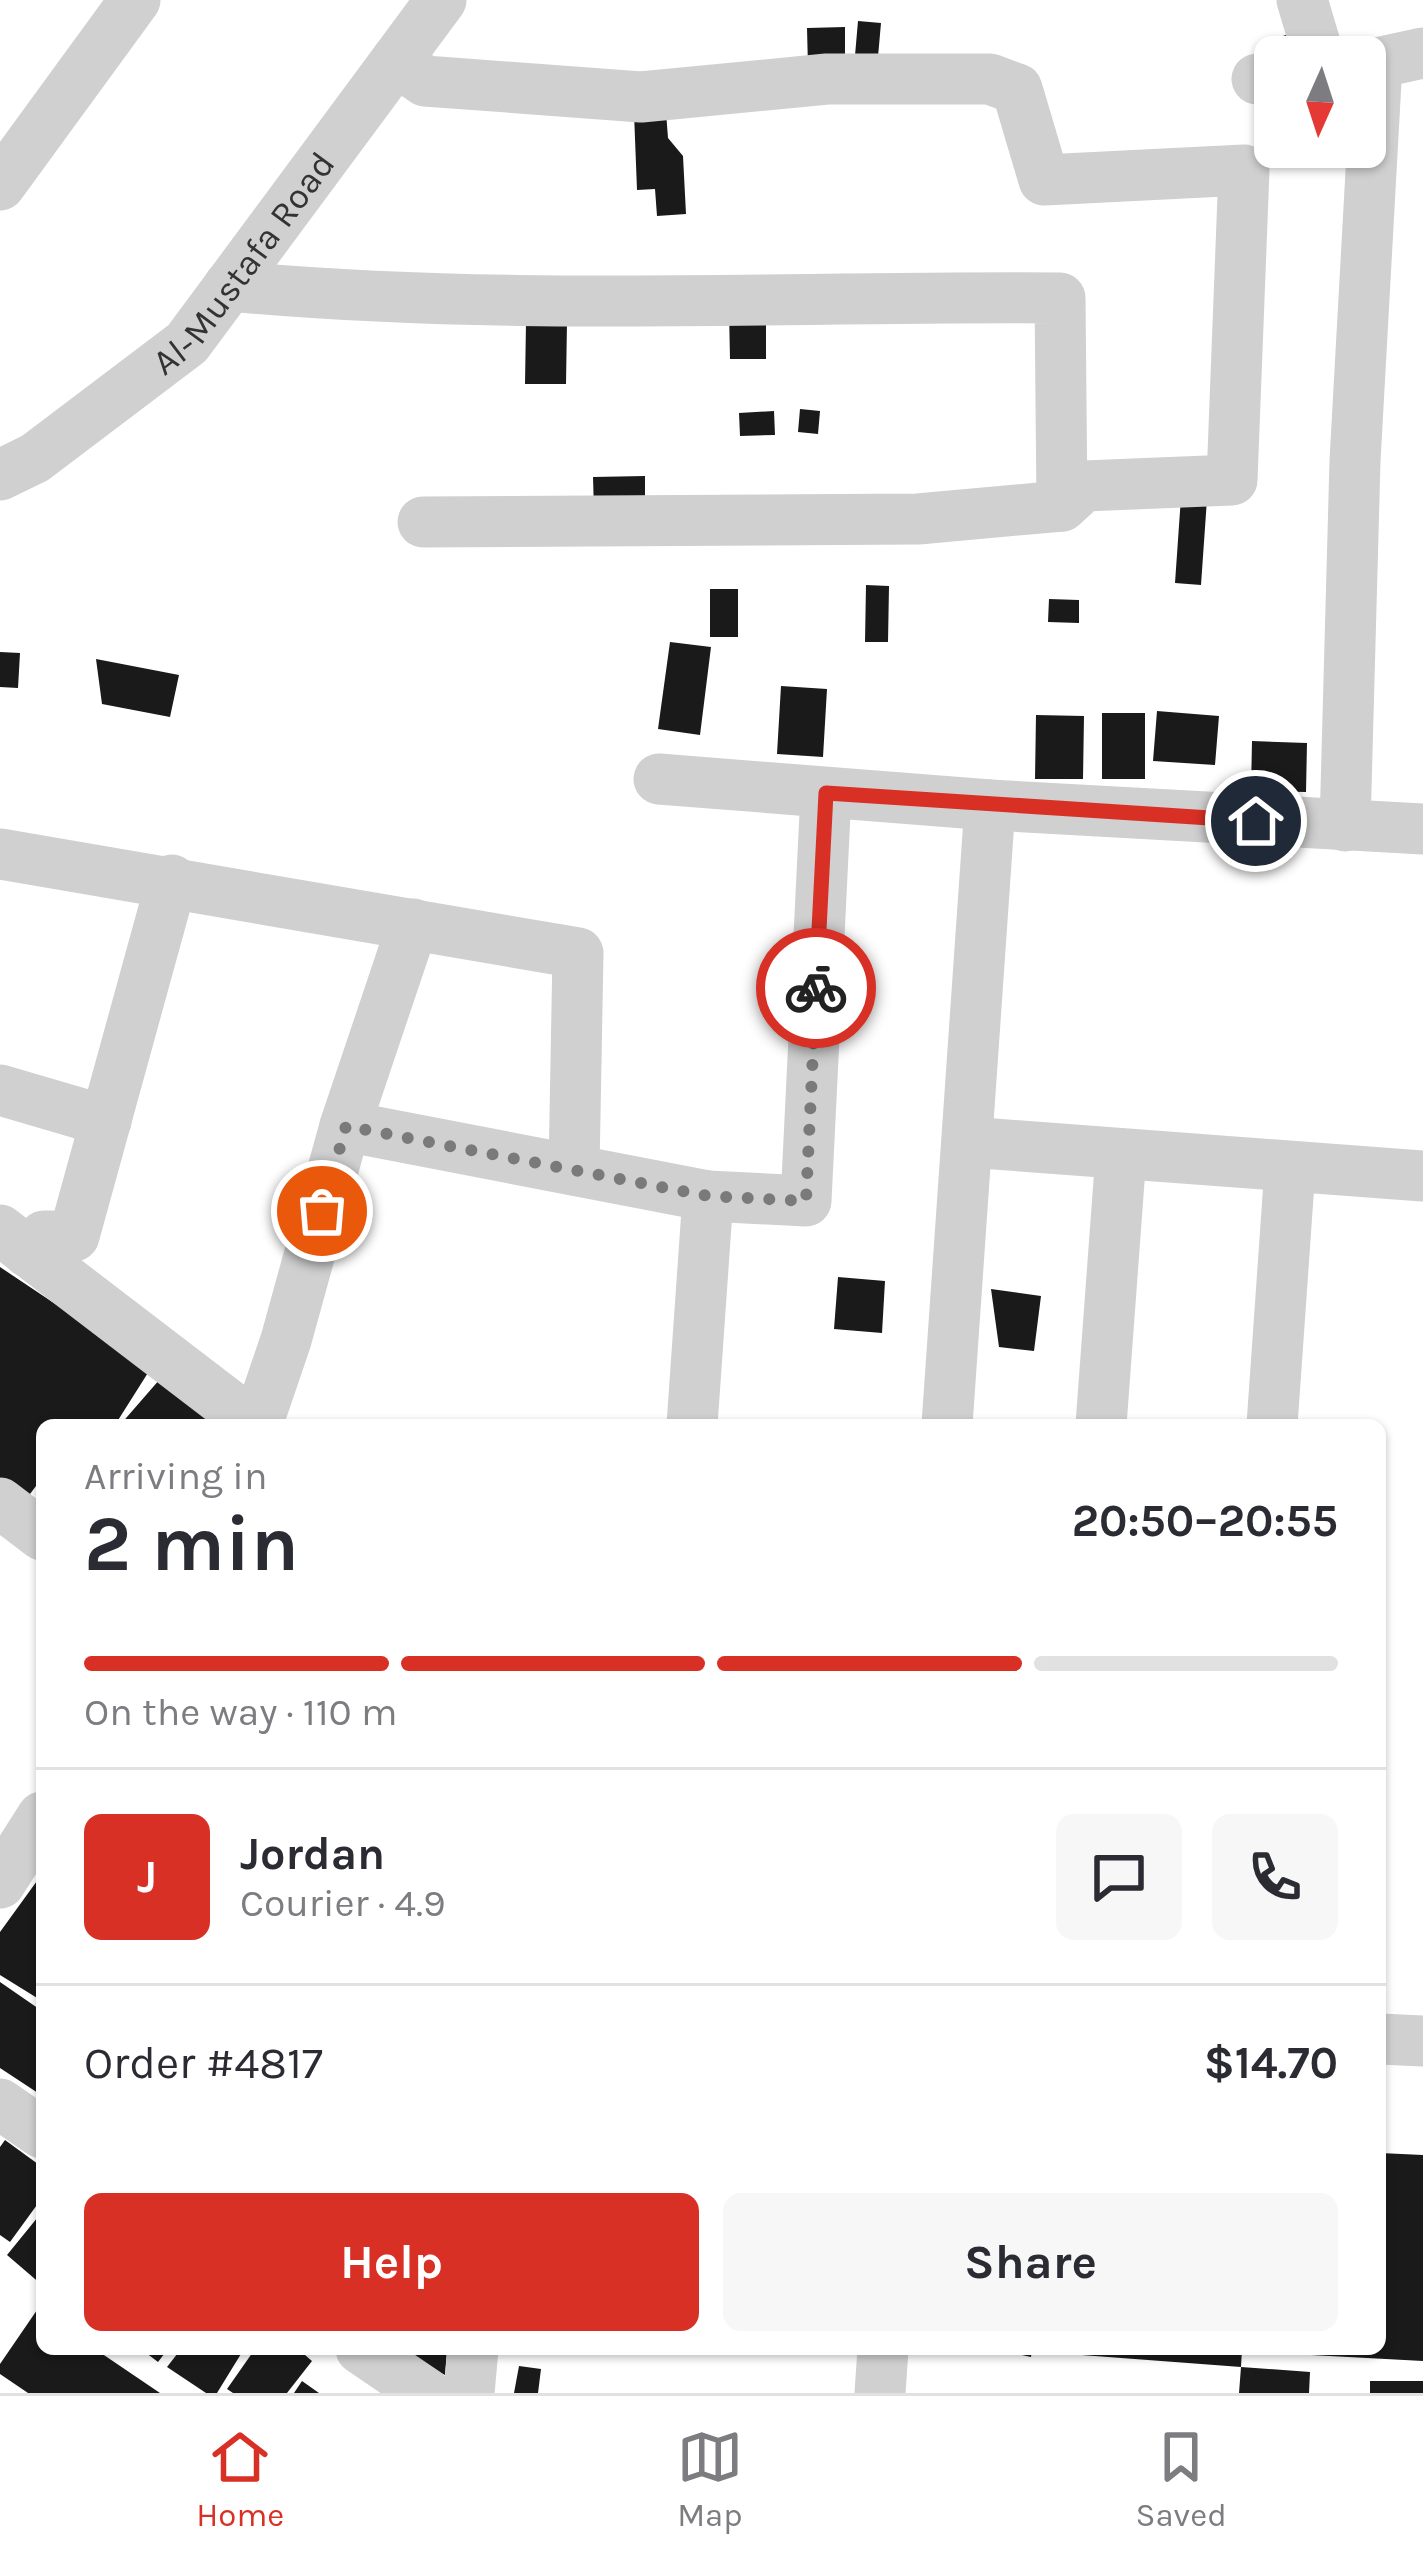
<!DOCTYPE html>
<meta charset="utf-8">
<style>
body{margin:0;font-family:Karla,sans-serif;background:#f7f7f7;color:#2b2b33;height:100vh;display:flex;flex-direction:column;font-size:45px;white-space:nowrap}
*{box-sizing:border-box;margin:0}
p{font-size:39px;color:#7c7c81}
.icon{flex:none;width:66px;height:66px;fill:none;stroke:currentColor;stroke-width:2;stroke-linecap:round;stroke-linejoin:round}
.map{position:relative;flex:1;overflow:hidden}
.details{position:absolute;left:36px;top:1419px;width:1350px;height:936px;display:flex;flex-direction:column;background:#fff;border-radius:18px;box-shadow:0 3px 9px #0004}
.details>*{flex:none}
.needle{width:78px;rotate:183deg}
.tools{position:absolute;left:1254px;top:36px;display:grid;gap:24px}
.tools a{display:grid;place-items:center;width:132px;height:132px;border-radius:18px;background:#fff;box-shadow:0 3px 9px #0004;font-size:60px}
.pin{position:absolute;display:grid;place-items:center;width:102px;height:102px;color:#fff;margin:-51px;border:6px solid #fff;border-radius:50%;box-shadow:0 3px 12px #0007}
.courier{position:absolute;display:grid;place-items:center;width:120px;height:120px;margin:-60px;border:9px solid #d93025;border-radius:50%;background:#fff;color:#222;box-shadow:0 3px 15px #0007}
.overview em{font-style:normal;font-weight:700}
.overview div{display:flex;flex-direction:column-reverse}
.overview{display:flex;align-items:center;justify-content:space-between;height:204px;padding:0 48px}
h1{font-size:78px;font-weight:700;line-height:90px}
.bar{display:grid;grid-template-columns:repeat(4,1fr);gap:18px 12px;align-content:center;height:144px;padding:0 48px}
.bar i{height:15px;border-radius:9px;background:#e1e1e2}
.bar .on{background:#d93025}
.bar p{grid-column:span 4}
.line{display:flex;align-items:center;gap:30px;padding:0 48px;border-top:3px solid #e1e1e2}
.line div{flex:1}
.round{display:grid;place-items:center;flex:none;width:126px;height:126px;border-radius:18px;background:#f7f7f7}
.cta{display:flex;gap:24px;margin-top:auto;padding:24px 48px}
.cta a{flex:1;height:138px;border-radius:18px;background:#d93025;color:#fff;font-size:48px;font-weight:700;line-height:138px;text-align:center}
.cta a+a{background:#f7f7f7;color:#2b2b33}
.tab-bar{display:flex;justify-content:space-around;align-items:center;height:168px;border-top:3px solid #e1e1e2;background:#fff;font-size:33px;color:#7c7c81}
.tab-bar a{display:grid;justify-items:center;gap:6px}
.tab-bar .on{color:#d93025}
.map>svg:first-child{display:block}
</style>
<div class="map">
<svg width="1423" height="2393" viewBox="0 0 1423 2393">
<rect width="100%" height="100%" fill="#fff"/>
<!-- building -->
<path fill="#1a1a1a" d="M858,21L881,23L877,68L854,67Z
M845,27V67L808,68L807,28Z
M1292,33L1301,57H1277L1271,40Z
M666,112L668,138L683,156L686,214L657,216L655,189L637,190L634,113Z
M729,311H766V359H730Z
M526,322H567L566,384H525Z
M800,409L820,411L818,434L798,432Z
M774,411L775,435L740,436L739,413Z
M645,476V510L594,511L593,477Z
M1181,497L1207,499L1201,585L1175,583Z
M866,585L889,586L888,642H865Z
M710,589H738V637H710Z
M1049,599L1079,600V623L1048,622Z
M670,642L711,647L700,735L658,729Z
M0,652L20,653L18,688L0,687Z
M96,659L179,675L170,717L102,704Z
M781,686L827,689L823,757L777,754Z
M1157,711L1219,716L1215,765L1153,761Z
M1102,713H1145V779H1102Z
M1036,715L1084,716L1083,779H1035Z
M1252,741L1307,743L1306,792L1251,791Z
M0,1267L151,1368L115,1425H42V1478L27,1498L0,1478Z
M838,1277L885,1281L882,1333L834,1329Z
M991,1289L1041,1296L1034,1351L999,1347Z
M160,1379L236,1425H120Z
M42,1874V2001L0,1975V1932Z
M0,1982L42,2011L38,2093L0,2068Z
M5,2140L42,2167V2198L10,2242L0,2235V2147Z
M1380,2153L1423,2155V2361L1311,2355V2349H1380Z
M42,2212V2285L7,2255Z
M37,2310L42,2313V2349H95L160,2393H28L0,2374V2364Z
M141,2349H168L158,2362Z
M181,2349H244L217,2393H206L167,2367Z
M255,2349H298L312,2361L287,2393H233L227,2389Z
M396,2349H447L445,2375Z
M994,2349H1032L1031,2357Z
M1056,2349H1242L1241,2367L1055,2353Z
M519,2366L541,2369L538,2393H514Z
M1241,2367L1310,2372L1309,2393H1239Z
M302,2381L319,2393H294Z
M1370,2381H1423V2393H1370Z"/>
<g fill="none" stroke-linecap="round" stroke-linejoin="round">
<!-- minor -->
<g stroke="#d0d0d0" stroke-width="51">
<path d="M1302,0L1319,57"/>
<path d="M396,61L425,81L641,97L827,79H990L1017,89L1044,180L1244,170L1232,480L1084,486L1062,506"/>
<path d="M1257,79L1275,77"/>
<path d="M0,185L135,0"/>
<path d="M229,286C506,312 783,296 1060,298L1062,506L918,519L423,522"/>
<path id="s1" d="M0,475L35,458L187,343L441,0"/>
<path d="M659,779L990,805L1423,829"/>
<path d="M1345,826L1355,461L1377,63L1423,53"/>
<path d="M0,854L578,953L574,1170"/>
<path d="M0,1090L106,1121"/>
<path d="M345,1126L708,1196L806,1201L826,793"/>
<path d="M968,1142L1423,1176"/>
<path d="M0,1230L255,1425"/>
<path d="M28,1252L44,1236H74L172,880"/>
<path d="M257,1425L286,1340L345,1126L413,924"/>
<path d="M692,1425L708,1196"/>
<path d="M947,1425L990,805"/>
<path d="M1101,1425L1121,1154"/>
<path d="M1272,1425L1290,1168"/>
<path d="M0,1503L42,1535"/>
<path d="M0,1883L42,1817"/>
<path d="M1380,2039L1423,2041"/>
<path d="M0,2104L42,2133"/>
<path d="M361,2349L426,2393"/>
<path d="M469,2393L473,2349"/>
<path d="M880,2393L883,2349"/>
</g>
</g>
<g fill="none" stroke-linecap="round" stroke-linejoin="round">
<!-- done -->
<path stroke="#7a7a7a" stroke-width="12" stroke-dasharray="0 21.6" d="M322,1211L346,1126L708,1196L806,1201L816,988"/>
<!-- route -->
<path stroke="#d93025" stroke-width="15" d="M816,988L826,793L1256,821"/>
</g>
<g text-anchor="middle" stroke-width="12" stroke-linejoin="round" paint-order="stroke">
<!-- street labels -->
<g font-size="36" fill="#333" stroke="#fff">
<text dy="13" stroke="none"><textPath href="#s1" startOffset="327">Al-Mustafa Road</textPath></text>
</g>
</g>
</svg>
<div class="tools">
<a><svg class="needle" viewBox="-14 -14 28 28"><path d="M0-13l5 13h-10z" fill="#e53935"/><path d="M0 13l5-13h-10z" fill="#7c7c81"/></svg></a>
</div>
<div class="pin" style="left:322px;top:1211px;background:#ea580c"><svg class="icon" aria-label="bag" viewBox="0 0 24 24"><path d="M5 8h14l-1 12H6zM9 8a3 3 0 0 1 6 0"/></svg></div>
<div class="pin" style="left:1256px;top:821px;background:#1f2937"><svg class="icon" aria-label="home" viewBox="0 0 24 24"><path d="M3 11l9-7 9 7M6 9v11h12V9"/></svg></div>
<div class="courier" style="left:816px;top:988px"><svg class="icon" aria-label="bike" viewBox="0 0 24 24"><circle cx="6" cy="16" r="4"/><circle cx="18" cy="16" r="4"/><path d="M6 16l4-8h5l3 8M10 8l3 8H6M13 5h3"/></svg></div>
<section class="details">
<div class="overview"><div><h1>2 min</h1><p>Arriving in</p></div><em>20:50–20:55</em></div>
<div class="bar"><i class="on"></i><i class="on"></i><i class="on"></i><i></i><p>On the way · 110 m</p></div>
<div class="line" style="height:216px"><b class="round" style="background:#d93025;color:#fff">J</b><div><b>Jordan</b><p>Courier · 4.9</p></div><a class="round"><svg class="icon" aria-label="chat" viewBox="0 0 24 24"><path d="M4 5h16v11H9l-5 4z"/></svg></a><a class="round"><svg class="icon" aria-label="phone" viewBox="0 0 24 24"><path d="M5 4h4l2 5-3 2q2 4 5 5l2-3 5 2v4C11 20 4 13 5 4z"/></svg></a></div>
<div class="line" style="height:156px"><div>Order #4817</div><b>$14.70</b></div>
<div class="cta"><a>Help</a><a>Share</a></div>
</section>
</div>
<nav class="tab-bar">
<a class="on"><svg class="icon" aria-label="home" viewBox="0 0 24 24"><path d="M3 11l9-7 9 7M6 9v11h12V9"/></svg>Home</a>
<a><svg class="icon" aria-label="map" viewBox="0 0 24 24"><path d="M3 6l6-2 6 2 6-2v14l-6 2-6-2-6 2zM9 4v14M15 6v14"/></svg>Map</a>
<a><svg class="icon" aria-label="saved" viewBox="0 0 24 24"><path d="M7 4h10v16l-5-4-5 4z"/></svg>Saved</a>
</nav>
